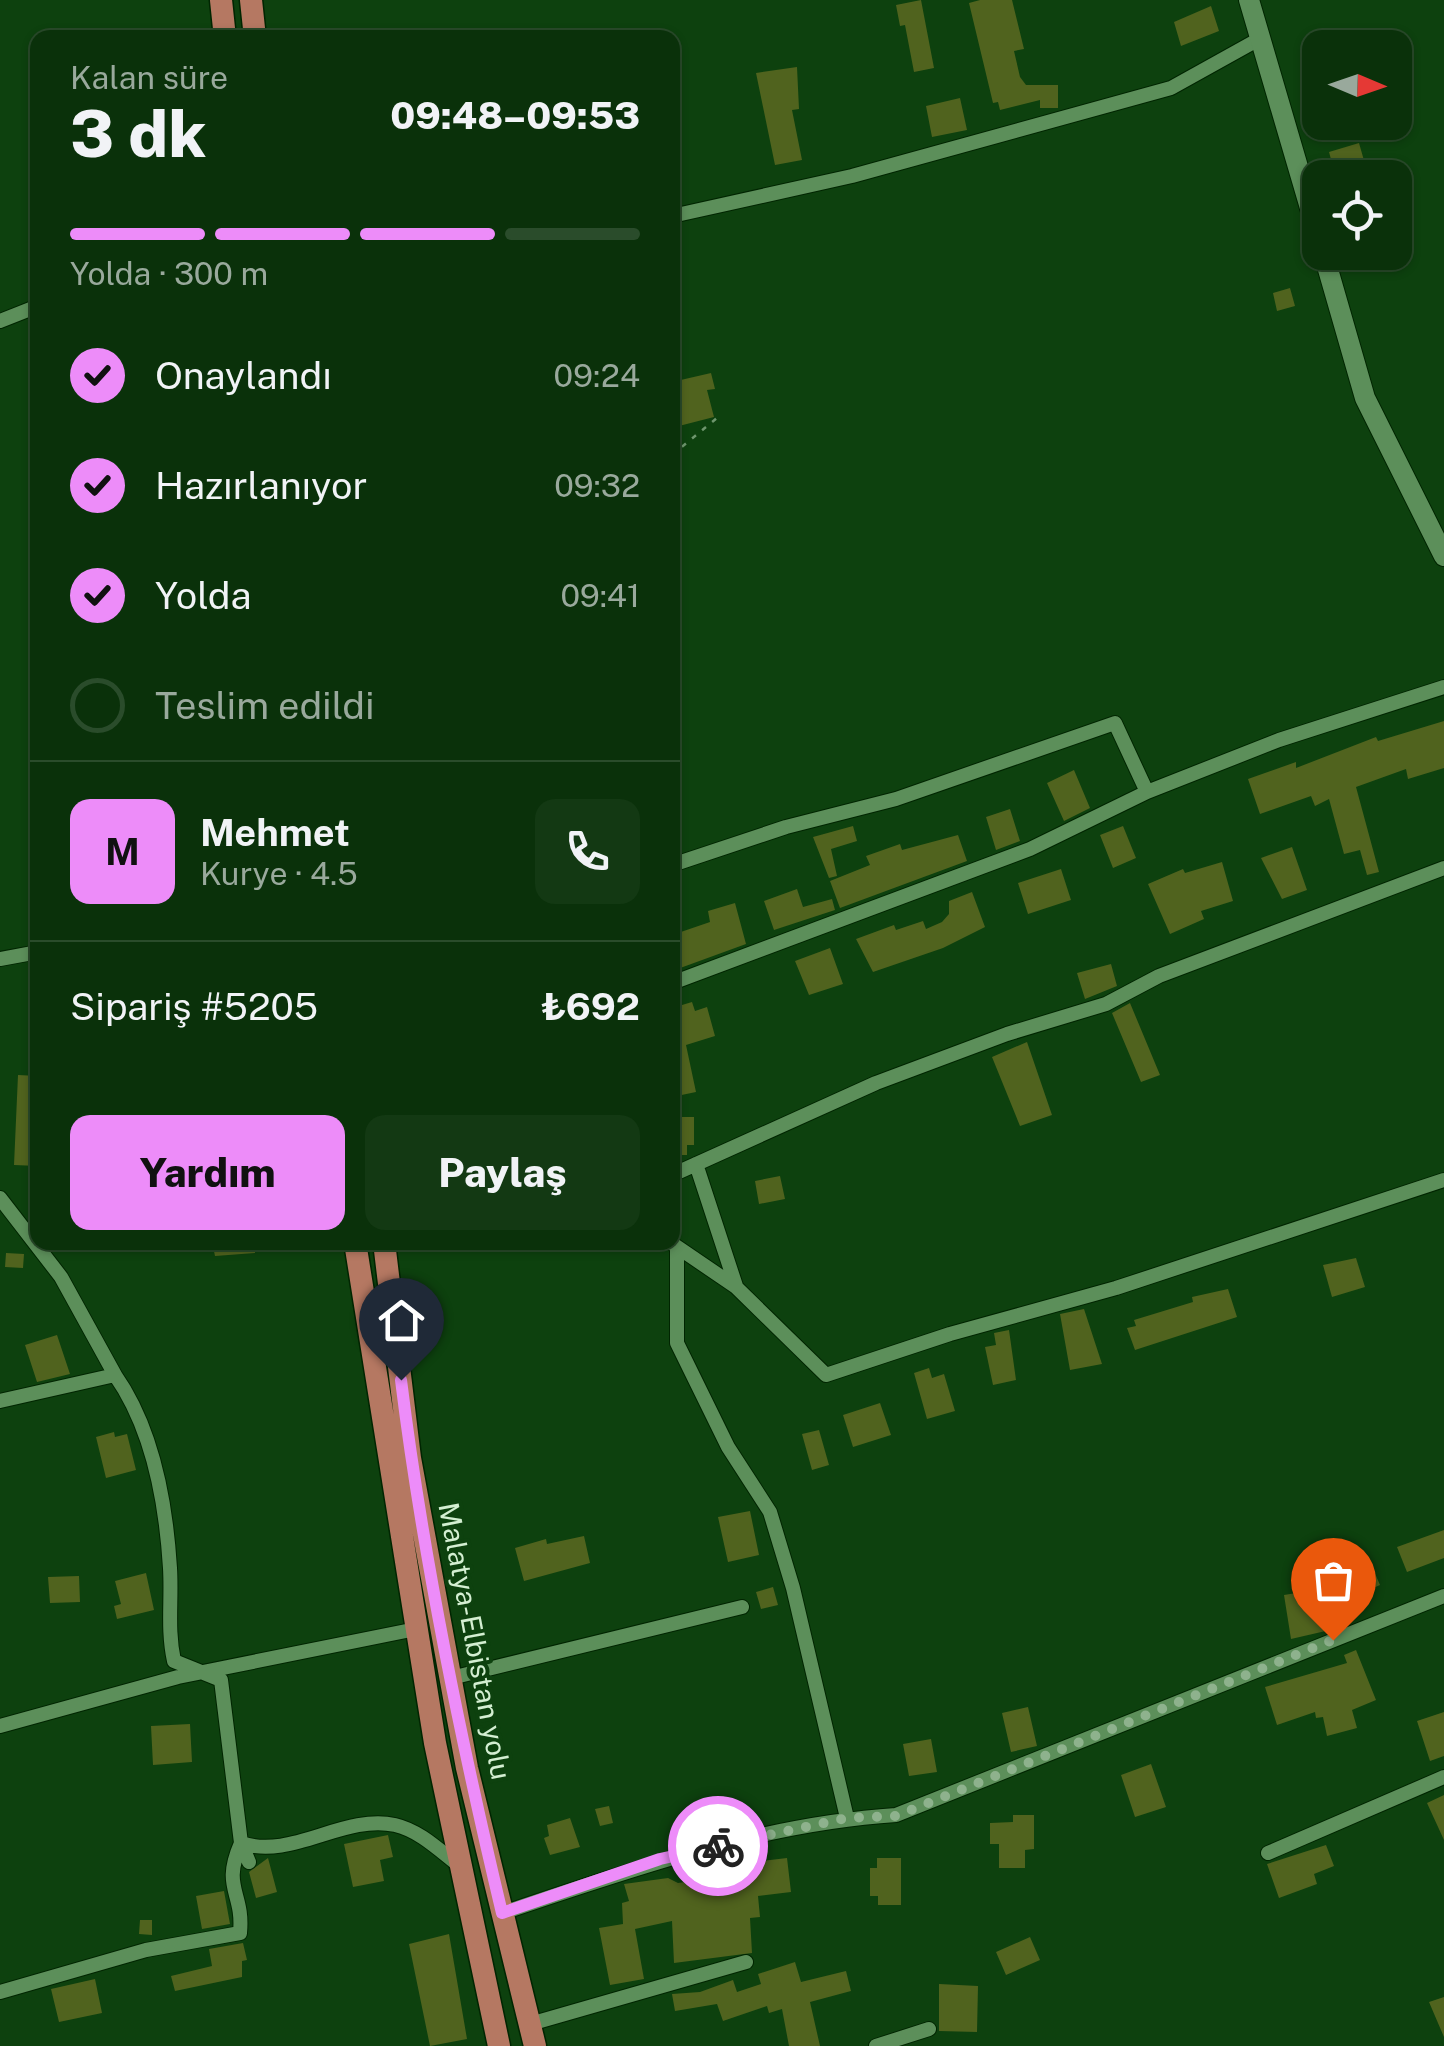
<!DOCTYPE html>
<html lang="tr">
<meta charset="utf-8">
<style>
body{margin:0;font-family:"Public Sans",sans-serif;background:#133913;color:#f1f3f6;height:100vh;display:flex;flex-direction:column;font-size:38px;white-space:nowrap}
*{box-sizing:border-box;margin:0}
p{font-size:32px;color:#99a99c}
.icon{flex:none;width:55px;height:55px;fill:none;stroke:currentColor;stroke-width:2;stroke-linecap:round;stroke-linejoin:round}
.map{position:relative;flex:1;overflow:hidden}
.panel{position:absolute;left:30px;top:30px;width:650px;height:1220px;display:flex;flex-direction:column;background:#0a310a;border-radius:20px;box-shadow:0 2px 8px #0004,0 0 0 2px #2a4c2b}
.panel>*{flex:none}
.needle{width:65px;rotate:92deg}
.fabs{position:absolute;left:1302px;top:30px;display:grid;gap:20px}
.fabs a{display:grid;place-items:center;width:110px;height:110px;border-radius:20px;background:#0a310a;box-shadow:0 2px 8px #0004,0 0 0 2px #2a4c2b;font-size:50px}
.pin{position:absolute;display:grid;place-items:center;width:85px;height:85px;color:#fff;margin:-102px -42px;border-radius:50% 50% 50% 0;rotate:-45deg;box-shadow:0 0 10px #0007}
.pin .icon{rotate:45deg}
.courier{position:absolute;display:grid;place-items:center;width:100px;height:100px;margin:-50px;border:8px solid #ed8cf9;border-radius:50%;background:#fff;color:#222;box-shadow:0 2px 12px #0007}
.summary em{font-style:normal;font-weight:800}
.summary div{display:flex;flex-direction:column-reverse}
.summary{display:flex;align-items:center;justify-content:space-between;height:170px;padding:0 40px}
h1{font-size:65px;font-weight:800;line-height:75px}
.bar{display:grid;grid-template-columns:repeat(4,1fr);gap:15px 10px;align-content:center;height:120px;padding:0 40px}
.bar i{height:12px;border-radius:8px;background:#2a4c2b}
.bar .selected{background:#ed8cf9}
.bar p{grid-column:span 4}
.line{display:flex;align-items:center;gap:25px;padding:0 40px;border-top:2px solid #2a4c2b}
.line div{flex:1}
.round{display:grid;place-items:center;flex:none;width:105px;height:105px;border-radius:20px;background:#133913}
ol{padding:0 40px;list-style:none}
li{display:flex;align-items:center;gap:30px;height:110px}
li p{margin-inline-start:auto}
li .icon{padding:10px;border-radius:50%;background:#ed8cf9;color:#111;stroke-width:4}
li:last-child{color:#99a99c}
li i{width:55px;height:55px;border:5px solid #2a4c2b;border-radius:50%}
.button{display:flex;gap:20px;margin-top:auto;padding:20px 40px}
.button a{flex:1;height:115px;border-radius:20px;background:#ed8cf9;color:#111;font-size:40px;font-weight:800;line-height:115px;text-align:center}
.button a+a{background:#133913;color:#f1f3f6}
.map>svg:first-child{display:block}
</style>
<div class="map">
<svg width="1444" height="2046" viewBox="0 0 1444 2046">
<rect width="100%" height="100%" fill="#0d410e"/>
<!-- building -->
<path fill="#50631e" d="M921,0L934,68L914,72L905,25L900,26L896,5Z
M980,0H1012L1024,49L1014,51L1020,77L1026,85H1058V108H1040V100L1000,110L998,102L993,103L969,3Z
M1211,6L1219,31L1181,46L1174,22Z
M797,67L799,109L792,110L802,160L775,165L756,73Z
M960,98L967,130L932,137L926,106Z
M1359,143L1369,178H1336L1329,152Z
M1290,288L1295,306L1277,311L1273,293Z
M711,373L715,389L707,390L714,417L679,426L672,382Z
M1444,721V768L1408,779L1406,769L1356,787L1379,872L1367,875L1360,850L1344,854L1329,799L1315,806L1311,796L1260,814L1248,779L1296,762V768L1376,737L1378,741Z
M1074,770L1090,808L1064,821L1047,783Z
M1010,809L1020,841L996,850L986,817Z
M853,826L857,841L831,849L837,876L829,878L813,837Z
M1123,826L1136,858L1113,868L1100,835Z
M958,835L967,861L840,908L830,881L870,865L866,856L900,844L902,850Z
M1292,847L1307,890L1282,899L1261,858Z
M1222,862L1233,901L1201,911L1204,919L1170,934L1148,884L1183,869L1185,873Z
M1061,869L1071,900L1028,914L1018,883Z
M797,889L803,907L832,899L835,910L774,930L764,901Z
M972,892L985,927L943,948L873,972L856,939L894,925L896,930L923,921L926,929L942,922L949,914V901Z
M735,903L746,944L672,971V935L710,922L708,911Z
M830,948L843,984L809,995L795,961Z
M1111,964L1117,986L1085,999L1077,973Z
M692,1002L695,1011L707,1007L715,1036L686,1045L696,1092L672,1097V1008Z
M1130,1003L1160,1075L1141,1082L1112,1013Z
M1027,1042L1052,1115L1020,1126L992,1057Z
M18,1075L38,1076V1166L14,1165Z
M672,1117H694V1145H687V1155H672Z
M780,1176L785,1199L759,1204L755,1181Z
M212,1242H255V1253L215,1256Z
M6,1253L24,1254L23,1268L5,1267Z
M1356,1258L1365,1287L1332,1297L1323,1265Z
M1228,1289L1237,1317L1135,1350L1127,1328L1136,1326L1134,1320L1193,1302L1192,1297Z
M1084,1309L1102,1364L1070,1370L1060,1314Z
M1009,1330L1016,1380L993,1385L985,1347L996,1345L994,1333Z
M57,1335L70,1374L37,1382L25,1345Z
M929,1368L932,1378L944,1374L955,1411L927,1419L914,1373Z
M880,1403L891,1435L853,1447L843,1415Z
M819,1430L829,1465L812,1470L802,1434Z
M114,1432L115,1437L127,1434L136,1470L106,1478L96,1437Z
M750,1511L759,1555L728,1562L718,1517Z
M1444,1530V1558L1407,1572L1397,1547Z
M584,1536L590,1563L524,1581L515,1548L546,1539L547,1544Z
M1371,1564L1380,1585L1328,1608L1330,1630L1291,1639L1284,1595L1339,1586L1336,1579Z
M146,1573L154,1610L117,1619L114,1606L121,1604L115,1581Z
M79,1576L80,1602L50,1603L48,1577Z
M773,1587L778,1605L761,1609L756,1592Z
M1356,1650L1376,1700L1352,1710L1357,1728L1327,1736L1323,1717L1316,1718L1315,1712L1277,1725L1265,1687L1347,1663L1344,1655Z
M1028,1707L1037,1746L1011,1752L1002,1713Z
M1444,1712V1756L1430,1761L1417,1721Z
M190,1724L192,1762L153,1765L151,1726Z
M931,1739L937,1772L909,1776L903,1744Z
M1151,1764L1166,1807L1135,1817L1121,1775Z
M1444,1795V1840L1427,1803Z
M609,1806L613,1823L600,1826L595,1809Z
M1013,1815H1034V1849L1025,1850V1868H999V1844H990V1823L1013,1822Z
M570,1818L580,1847L550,1855L544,1838L549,1836L547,1825Z
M388,1835L393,1857L380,1860L384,1881L353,1887L344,1844Z
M1326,1845L1334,1866L1314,1874L1317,1884L1279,1898L1267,1864Z
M268,1858L277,1892L256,1898L249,1872Z
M787,1858L791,1892L758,1896L760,1917L750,1918L752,1953L674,1963L672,1921L635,1929L644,1979L610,1985L599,1928L623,1924L622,1903L629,1901L624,1884L668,1878L678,1883L755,1872L754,1862Z
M877,1858H901V1905H878V1896H870V1868H877Z
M224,1891L230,1924L202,1929L196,1896Z
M140,1920H152V1935L139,1934Z
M449,1934L467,2039L430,2046L409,1944Z
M1030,1937L1040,1960L1006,1975L996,1952Z
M243,1943L247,1960L242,1961V1977L175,1991L171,1976L212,1966L209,1949Z
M795,1962L801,1982L846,1971L851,1991L810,2002L820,2046H789L782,2009L769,2013L767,2006L723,2021L717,2004L675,2011L672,1994L700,1992L733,1980L737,1992L761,1984L758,1974Z
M95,1979L102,2013L59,2022L51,1989Z
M939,1984L978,1986L977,2032L939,2031Z
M1444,1997V2037L1429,2002Z"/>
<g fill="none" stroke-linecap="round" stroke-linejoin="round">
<defs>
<path id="street" d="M672,216L852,176L1171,88L1261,38
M0,321L38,306
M672,865L786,827L896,799L1115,723L1147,792
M0,959L38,952
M672,983L1030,849L1147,792L1279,740L1444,687
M696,1164L736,1286
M672,1175L876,1083L1007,1034L1106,1004L1159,976L1444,868
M0,1198L61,1277L115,1375L0,1401
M670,1242L736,1287L826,1375L950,1334L1116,1288L1444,1180
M677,1247V1343L728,1447L770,1512L793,1588L847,1818
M115,1375C153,1429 166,1503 170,1568C172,1600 167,1629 174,1661L221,1680L241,1843L249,1862
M451,1678L742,1607
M0,1726L178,1677L416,1629
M1268,1853L1444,1777
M502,1913C631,1870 759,1824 896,1815L1444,1596
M0,1992L146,1950L240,1933C244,1891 221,1889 241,1843C292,1860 343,1814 395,1825C421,1831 441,1852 461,1867
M530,2024L746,1962
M876,2046L929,2029"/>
<path id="secondary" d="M1249,0L1320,242
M1323,252L1365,398L1444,556"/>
<path id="primary" d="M221,0L225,38
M251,0L255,38
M355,1242L435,1743L499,2046
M384,1242L410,1458L467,1768L535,2046"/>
</defs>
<!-- street casing -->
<use href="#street" stroke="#002501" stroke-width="16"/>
<!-- secondary casing -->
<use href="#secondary" stroke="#002501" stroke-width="22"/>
<!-- primary casing -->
<use href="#primary" stroke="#002501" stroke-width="25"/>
<!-- path -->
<path stroke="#6e966d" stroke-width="2.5" stroke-dasharray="5 8" stroke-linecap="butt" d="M672,455L717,418"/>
<!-- street -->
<use href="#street" stroke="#5c8f5a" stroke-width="14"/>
<!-- secondary -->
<use href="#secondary" stroke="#5c8f5a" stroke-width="20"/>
<!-- primary -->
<use href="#primary" stroke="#b57862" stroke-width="22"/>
</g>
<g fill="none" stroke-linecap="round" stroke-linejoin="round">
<!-- done -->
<path stroke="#8eb28d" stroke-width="10" stroke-dasharray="0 18" d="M718,1846L847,1818L896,1816L1333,1640"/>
<!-- route -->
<path stroke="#ed8cf9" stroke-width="12" d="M401,1380C423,1559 460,1737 502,1913L660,1859L718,1846"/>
</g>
<g text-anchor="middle" stroke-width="8" stroke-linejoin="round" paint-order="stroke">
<!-- street labels -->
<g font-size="28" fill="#d4efd2" stroke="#0d410e">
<text transform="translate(475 1641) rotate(79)" y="10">Malatya-Elbistan yolu</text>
</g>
</g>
</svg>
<div class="fabs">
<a><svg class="needle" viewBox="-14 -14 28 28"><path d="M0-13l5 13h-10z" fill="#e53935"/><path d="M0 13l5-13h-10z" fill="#99a99c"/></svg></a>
<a><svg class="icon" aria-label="locate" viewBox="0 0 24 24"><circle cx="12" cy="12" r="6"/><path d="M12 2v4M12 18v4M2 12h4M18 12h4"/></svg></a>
</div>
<div class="pin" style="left:1333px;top:1640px;background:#ea580c"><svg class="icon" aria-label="bag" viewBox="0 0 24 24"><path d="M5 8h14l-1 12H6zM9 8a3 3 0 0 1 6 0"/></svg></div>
<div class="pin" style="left:401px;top:1380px;background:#1f2937"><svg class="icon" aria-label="home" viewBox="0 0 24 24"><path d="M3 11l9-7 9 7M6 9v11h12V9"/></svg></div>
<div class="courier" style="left:718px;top:1846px"><svg class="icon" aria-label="bike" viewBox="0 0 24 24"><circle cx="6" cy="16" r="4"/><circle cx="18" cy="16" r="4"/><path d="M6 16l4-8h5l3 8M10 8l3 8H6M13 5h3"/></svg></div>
<section class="panel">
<div class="summary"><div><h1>3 dk</h1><p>Kalan süre</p></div><em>09:48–09:53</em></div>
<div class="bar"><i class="selected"></i><i class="selected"></i><i class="selected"></i><i></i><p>Yolda · 300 m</p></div>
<ol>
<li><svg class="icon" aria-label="check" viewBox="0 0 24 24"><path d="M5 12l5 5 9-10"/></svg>Onaylandı<p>09:24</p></li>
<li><svg class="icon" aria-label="check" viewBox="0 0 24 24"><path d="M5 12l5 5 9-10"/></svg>Hazırlanıyor<p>09:32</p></li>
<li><svg class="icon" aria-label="check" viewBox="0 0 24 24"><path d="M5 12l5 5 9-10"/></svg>Yolda<p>09:41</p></li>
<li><i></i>Teslim edildi</li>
</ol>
<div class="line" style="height:180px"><b class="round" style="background:#ed8cf9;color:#111">M</b><div><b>Mehmet</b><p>Kurye · 4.5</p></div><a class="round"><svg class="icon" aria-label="phone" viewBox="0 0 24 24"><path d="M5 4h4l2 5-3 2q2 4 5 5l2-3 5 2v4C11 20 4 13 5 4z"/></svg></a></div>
<div class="line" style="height:130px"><div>Sipariş #5205</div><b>₺692</b></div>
<div class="button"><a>Yardım</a><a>Paylaş</a></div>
</section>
</div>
